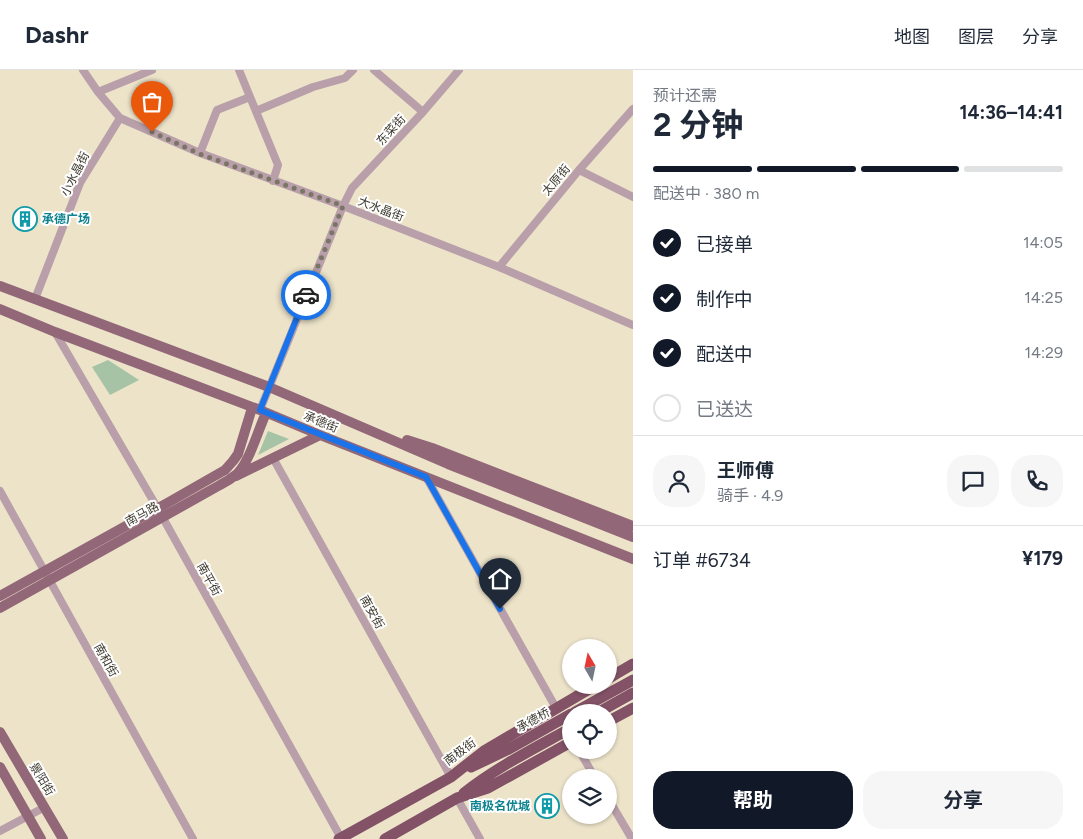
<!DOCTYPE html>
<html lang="zh">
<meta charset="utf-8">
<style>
body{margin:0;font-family:Figtree,"Noto Sans SC",sans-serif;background:#f6f6f7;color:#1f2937;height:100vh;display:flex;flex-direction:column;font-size:19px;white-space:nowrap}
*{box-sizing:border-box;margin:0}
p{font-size:16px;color:#747a83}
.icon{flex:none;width:28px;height:28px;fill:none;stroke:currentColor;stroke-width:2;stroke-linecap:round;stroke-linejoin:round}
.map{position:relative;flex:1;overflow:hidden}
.drawer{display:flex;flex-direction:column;background:#fff;width:450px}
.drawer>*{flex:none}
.needle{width:32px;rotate:351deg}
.fabs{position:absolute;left:562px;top:569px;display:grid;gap:10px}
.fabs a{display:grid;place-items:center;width:55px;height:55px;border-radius:50%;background:#fff;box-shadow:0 1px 4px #0004;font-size:25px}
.pin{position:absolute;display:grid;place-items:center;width:42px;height:42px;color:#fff;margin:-51px -21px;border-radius:50% 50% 50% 0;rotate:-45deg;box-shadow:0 0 5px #0007}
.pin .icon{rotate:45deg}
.courier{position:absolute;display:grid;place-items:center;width:50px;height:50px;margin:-25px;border:4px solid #1a73e8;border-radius:50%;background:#fff;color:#222;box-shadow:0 1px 6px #0007}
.summary em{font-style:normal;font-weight:700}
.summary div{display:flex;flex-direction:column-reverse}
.summary{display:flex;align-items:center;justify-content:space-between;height:85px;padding:0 20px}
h1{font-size:32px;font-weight:700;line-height:38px}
.bar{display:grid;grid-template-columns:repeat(4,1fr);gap:8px 5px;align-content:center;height:60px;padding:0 20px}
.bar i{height:6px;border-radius:4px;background:#e0e1e3}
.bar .active{background:#111827}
.bar p{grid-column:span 4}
.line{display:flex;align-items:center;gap:12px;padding:0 20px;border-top:1px solid #e0e1e3}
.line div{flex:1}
.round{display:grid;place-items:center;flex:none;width:52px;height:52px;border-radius:20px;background:#f6f6f7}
ol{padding:0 20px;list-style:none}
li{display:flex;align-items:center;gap:15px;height:55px}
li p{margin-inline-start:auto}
li .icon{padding:5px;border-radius:50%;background:#111827;color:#fff;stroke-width:4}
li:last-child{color:#747a83}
li i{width:28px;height:28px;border:2px solid #e0e1e3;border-radius:50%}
.action{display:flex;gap:10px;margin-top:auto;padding:10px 20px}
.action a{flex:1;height:58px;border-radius:20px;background:#111827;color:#fff;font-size:20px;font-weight:700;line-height:58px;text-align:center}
.action a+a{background:#f6f6f7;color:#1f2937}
header{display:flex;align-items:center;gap:30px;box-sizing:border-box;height:70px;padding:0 25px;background:#fff;border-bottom:1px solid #e0e1e3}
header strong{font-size:24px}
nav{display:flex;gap:28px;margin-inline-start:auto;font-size:18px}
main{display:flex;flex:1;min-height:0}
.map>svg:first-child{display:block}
</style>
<header>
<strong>Dashr</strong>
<nav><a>地图</a><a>图层</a><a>分享</a></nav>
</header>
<main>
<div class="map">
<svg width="633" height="769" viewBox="0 0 633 769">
<rect width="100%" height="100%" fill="#ece3c9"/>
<!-- green -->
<path fill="#a6c3a5" d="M108,290L139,310L110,325L92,297Z
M268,361L289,369L258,385Z"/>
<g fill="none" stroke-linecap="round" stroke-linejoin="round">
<!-- minor -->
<path stroke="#b89fa9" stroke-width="8" d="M83,0L98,22L120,48L200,83L343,136L499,197L633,255
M239,0L278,95L273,111
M374,0L423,42
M98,22L152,0
M256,41L313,17L345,8L353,0
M200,83L217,40L250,27
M579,100L633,127
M499,197L579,100L633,39
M35,229L80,113L120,48
M55,262L158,439L341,768
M260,340L343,136L352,118L423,42L459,0
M273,388L451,707
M426,407L556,638
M0,421L193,769
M579,680L595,708
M457,728L480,769
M609,730L632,769
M0,761L45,737"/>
<!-- major -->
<path stroke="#926778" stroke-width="10" d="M0,216L269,317L448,394L633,467
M0,239L55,262L260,340L320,365L633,489
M407,370L432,378L633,456
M236,406L320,365
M0,526L169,432L225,400L233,391L238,384L252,338
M0,538L220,415C226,412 232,408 237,404C250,391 258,360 266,343
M0,662L63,769
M0,697L41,769"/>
<!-- highway -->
<path stroke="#835267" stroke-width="11" d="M609,608L633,594
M575,642L633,610
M599,642L633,623
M609,651L633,638
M471,697L509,679L571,644
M464,723C497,697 535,678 571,658
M339,769L451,707L484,681L596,615
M385,769L457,728L488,718L571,672"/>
</g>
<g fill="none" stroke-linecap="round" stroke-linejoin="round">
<!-- done -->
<path stroke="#7a7565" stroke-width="5" stroke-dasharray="0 9" d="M152,62L200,84L343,136L306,225"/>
<!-- route -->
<path stroke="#1a73e8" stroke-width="6" d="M306,225L260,340L426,407L500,539"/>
</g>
<!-- icons -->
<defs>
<symbol id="building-ring" viewBox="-11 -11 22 22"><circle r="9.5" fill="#fff" stroke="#0f9aa8" stroke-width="1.5"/><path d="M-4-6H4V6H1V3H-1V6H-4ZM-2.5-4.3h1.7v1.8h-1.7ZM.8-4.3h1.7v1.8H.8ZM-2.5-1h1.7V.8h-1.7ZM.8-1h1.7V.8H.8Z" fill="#0f9aa8"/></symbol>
</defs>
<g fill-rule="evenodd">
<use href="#building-ring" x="11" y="135" width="28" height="28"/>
<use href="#building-ring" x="533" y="722" width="28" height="28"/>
</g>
<g text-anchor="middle" stroke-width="4" stroke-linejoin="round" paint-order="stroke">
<!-- street labels -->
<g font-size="12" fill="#3d3a2f" stroke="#fff">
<text transform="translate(391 60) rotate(-47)" y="4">东菜街</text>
<text transform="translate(75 104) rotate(-63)" y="4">小水晶街</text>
<text transform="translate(556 110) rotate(-50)" y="4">太原街</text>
<text transform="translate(381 139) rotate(21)" y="4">大水晶街</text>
<text transform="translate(321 352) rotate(22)" y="4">承德街</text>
<text transform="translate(142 444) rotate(-29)" y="4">南马路</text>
<text transform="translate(209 509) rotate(61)" y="4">南平街</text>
<text transform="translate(372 542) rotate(61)" y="4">南安街</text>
<text transform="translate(106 590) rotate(61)" y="4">南和街</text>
<text transform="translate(533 650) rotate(-29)" y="4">承德桥</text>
<text transform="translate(460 682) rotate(-37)" y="4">南极街</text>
<text transform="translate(42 709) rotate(59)" y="4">景阳街</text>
</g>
<!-- culture labels -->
<g font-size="12" font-weight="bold" fill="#0d838f" stroke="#fff" text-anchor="start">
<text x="42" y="153">承德广场</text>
<text x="530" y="740" text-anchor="end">南极名优城</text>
</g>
</g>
</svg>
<div class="fabs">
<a><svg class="needle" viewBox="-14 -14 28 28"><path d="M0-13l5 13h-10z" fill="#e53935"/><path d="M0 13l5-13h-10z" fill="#747a83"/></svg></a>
<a><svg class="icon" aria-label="locate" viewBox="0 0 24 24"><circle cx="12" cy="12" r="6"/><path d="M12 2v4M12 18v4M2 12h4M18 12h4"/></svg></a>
<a><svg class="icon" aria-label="layers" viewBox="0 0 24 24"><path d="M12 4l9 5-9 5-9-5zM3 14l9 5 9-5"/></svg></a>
</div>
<div class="pin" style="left:152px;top:62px;background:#ea580c"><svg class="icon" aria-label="bag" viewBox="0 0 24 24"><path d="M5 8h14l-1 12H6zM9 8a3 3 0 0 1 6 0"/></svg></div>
<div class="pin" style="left:500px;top:539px;background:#1f2937"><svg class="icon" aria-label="home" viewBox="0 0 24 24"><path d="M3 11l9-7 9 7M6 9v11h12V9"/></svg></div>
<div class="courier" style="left:306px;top:225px"><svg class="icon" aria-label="car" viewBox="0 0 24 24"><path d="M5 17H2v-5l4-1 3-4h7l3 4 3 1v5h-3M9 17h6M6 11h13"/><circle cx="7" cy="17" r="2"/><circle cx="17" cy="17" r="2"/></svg></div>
</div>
<section class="drawer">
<div class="summary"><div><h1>2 分钟</h1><p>预计还需</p></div><em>14:36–14:41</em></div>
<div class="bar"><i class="active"></i><i class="active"></i><i class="active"></i><i></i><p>配送中 · 380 m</p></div>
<ol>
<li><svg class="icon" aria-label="check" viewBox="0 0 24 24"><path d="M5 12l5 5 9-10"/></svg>已接单<p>14:05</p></li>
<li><svg class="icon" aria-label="check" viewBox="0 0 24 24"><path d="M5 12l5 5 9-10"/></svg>制作中<p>14:25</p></li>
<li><svg class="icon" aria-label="check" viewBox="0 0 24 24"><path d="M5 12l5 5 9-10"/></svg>配送中<p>14:29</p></li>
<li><i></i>已送达</li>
</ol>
<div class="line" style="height:90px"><a class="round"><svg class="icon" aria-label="person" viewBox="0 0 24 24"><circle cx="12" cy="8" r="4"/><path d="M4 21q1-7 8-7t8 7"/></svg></a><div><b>王师傅</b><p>骑手 · 4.9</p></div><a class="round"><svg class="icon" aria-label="chat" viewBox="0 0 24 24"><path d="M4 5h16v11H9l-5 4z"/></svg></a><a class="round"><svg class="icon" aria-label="phone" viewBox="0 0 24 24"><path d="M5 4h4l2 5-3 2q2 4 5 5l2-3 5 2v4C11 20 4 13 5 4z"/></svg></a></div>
<div class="line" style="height:65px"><div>订单 #6734</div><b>¥179</b></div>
<div class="action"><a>帮助</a><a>分享</a></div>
</section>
</main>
